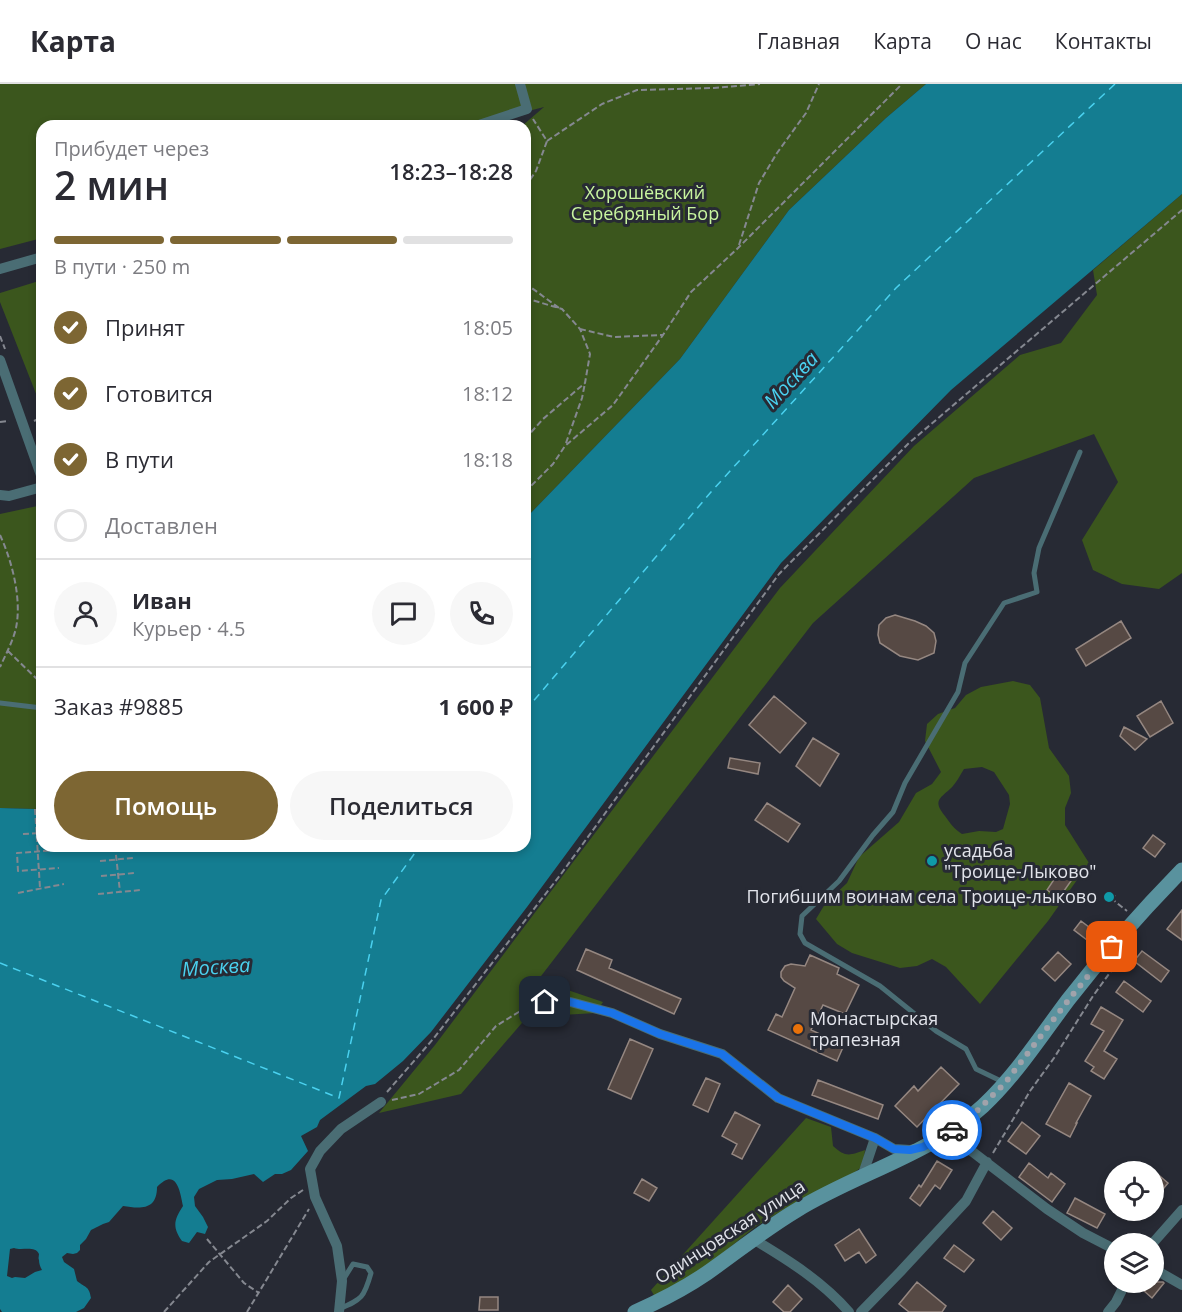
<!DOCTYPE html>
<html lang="ru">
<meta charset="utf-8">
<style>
body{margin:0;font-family:"Open Sans",sans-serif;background:#f7f7f7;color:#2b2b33;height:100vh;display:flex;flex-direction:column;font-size:22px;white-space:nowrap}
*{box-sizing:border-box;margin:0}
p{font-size:20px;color:#7c7c81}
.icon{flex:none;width:33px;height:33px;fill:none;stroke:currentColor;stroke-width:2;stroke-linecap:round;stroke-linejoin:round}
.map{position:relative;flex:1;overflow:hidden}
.panel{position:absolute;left:36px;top:36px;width:495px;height:732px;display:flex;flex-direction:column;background:#fff;border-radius:18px;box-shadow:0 3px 9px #0003}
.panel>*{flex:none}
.fabs{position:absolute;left:1104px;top:1077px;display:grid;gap:12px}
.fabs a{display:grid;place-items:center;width:60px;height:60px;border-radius:50%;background:#fff;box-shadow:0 3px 9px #0003;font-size:30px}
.pin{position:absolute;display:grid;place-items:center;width:51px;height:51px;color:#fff;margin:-26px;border-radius:12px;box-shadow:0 3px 9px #0006}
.courier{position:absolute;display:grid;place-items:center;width:60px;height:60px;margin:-30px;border:4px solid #1a73e8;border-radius:50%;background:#fff;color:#222;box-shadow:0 2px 8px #0007}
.summary em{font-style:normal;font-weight:600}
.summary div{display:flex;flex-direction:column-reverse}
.summary{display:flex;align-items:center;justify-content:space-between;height:102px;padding:0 18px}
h1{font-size:39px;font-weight:600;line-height:45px}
.bar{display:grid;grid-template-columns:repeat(4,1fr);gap:9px 6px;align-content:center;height:72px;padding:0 18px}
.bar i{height:8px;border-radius:4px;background:#e1e1e2}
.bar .on{background:#7d6633}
.bar p{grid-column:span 4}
.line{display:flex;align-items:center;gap:15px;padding:0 18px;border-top:2px solid #e1e1e2}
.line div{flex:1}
.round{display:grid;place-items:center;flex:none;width:63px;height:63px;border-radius:32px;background:#f7f7f7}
ol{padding:0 18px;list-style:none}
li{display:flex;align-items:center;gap:18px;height:66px}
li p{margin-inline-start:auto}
li .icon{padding:6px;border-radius:50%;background:#7d6633;color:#fff;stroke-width:4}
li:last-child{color:#7c7c81}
li i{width:33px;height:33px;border:3px solid #e1e1e2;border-radius:50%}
.primary-button{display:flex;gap:12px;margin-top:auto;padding:12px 18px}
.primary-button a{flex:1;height:69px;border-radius:36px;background:#7d6633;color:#fff;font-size:24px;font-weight:600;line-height:69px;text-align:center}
.primary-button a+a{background:#f7f7f7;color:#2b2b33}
header{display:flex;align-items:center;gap:36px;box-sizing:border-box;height:84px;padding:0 30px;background:#fff;border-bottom:2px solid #e1e1e2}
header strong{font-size:28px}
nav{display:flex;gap:33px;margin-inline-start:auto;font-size:21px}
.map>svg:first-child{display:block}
</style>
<header>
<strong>Карта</strong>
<nav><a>Главная</a><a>Карта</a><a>О нас</a><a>Контакты</a></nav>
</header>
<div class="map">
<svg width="1182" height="1228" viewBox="0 0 1182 1228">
<rect width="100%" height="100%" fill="#272a34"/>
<!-- green -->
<path fill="#3b561d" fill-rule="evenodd" d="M0,0H926L886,34L789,126L680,275L525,435V42H522L544,23L470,42H42V154L0,165Z
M1182,110V489L1159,505L1122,500L1093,486L1082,456L1118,398L1094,350L974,394L813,539L538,896L603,918L596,929L527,933L461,1010L379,1029L435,961L780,504L914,362L1020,271L1061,259L1097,211L1093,186Z
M42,196V325L0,218V209Z
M42,421V724L35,725L0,724V430Z
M1013,597L1030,601L1040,614L1049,664L1069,692L1071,709L1065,724V741L1089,779L1048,837L980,920L946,883L932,875L917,882L900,884L852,869L837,860L816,835L825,820L847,799L859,773L899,738L916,709L932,700L941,688L925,657L927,640L938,630L955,624L966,611L981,603ZM982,683L994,688L1009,711L1010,720L1003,745L996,748L979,747L962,750C954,745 950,739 945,732C933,717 939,715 950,705C956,700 960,691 964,685Z
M806,1034L831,1043L833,1062C845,1073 849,1072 865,1066L863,1082L844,1096L796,1118L755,1143L702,1186L655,1213L651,1206Z"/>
<!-- water -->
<path fill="#147d91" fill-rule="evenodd" d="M926,0H1182V110L951,306L781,479L527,823L431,948L403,977L375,1000L366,1002L320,1036L317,1043L301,1052L308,1067L291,1086L282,1090H275L263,1098L254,1090L232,1095L217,1096L199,1105L194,1113L195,1122L203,1133L208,1143L205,1150L197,1148L189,1159L182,1157C172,1143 174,1136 183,1122C180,1106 176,1083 157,1103C157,1126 141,1125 123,1122L109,1138L103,1140L91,1146L86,1155L80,1161V1166L77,1169L73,1170L67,1169L62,1173L64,1178L74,1185L77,1197C86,1204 89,1202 91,1214L84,1224L76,1228H2L0,1225V724L35,725L42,724V762H525V435L680,275L789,126L886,34ZM14,1164C22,1167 35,1161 39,1170C39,1172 38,1174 39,1176C39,1179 40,1183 42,1186L35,1188L25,1194L15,1193L12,1194L7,1192L10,1165Z"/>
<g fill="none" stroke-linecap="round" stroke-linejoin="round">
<!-- ferry -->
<path stroke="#4ad1ef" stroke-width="1.5" stroke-dasharray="8 6" stroke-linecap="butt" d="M525,627L711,408L896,204L1115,0
M0,879L339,1014L381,816L420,762"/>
</g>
<!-- building -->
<path fill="#564944" stroke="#958781" stroke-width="1.5" d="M895,531L915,537L926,542L934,549L936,557L934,569L918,576L900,572L880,559L878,551L879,541L886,534Z
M1121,537L1131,554L1086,582L1076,565Z
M774,612L806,639L780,669L749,641Z
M1161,617L1173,639L1150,653L1137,632Z
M1124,643L1147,655L1135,666L1120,652Z
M813,654L839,670L820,702L796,682Z
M730,674L760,679L758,690L728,684Z
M767,719L800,740L788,758L755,736Z
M1153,751L1165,760L1155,773L1143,764Z
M1059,788L1071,797L1059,814L1047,806Z
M1182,826V856L1167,845Z
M1081,837L1094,847L1087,856L1074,846Z
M586,865L612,876L609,884L681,915L674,930L577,886Z
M1142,867L1169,887L1161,898L1134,877Z
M1058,868L1071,880L1055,897L1042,885Z
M810,871L839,884L837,890L859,901L845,930L823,921L811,946L844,961L837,977L768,946L776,930L782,933L795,904L784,897L781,893V888L785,882L791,880L805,882Z
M1124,897L1151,917L1143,928L1116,908Z
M1101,923L1123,936L1104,967L1117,975L1104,995L1091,987L1094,983L1085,977L1104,947L1091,940Z
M630,955L653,965L631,1015L608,1005Z
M941,983L959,1000L917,1043L895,1022L914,1002L918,1007Z
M706,994L720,1000L708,1028L693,1021Z
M818,996L883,1021L878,1035L812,1011Z
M1069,999L1091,1012L1076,1039H1077L1070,1053L1046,1040Z
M735,1028L760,1041L742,1075L732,1070L737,1060L722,1052Z
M1022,1038L1040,1052L1026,1070L1008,1057Z
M937,1077L952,1086L940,1105L935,1101L920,1122L910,1114L919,1101L921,1103Z
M1029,1079L1048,1094L1051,1089L1065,1100L1052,1118L1019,1093Z
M1154,1087L1168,1099L1154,1116Z
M642,1095L657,1104L649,1117L634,1109Z
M1075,1114L1105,1130L1097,1144L1067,1129Z
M993,1127L1012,1144L1001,1156L983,1139Z
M859,1145L876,1171L866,1179L859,1168L845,1177L835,1161Z
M954,1161L974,1176L964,1188L944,1174Z
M917,1198L946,1222L942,1228H909L899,1220Z
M1134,1198H1163L1164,1199L1152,1214Z
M788,1201L802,1215L790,1228H784L773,1218Z
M480,1213H498V1226H479Z"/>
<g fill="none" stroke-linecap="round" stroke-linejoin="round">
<!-- path -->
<path stroke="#858890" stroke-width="2" stroke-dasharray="6 3" stroke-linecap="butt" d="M547,57L602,20L637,6L714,4L760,0
M525,103L536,87L547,57L533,35
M739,161L759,99L777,69L806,29L819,0
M525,199L559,224
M525,214L562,225L580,245L590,270L585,299L543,335L525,355
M580,245L614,253L663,251
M0,252L5,265
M34,337L42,333
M0,338L9,337
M566,359L582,314L585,299
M525,408L553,380L565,362L613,321L663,251L691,208L738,164L902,0
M0,451C12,477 22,515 16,544C13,557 6,570 0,583
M8,567L42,600
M35,725L40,804
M23,750L42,749
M115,762L120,808
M58,766L17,769L18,787L59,784
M100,777L133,774
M101,792L135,789
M18,809L64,800
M98,810L141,806
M1112,815L1115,812L1109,808L1105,813L1110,818L1112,815L1127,827
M387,1008L434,954L561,790L779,490L909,359L1182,126
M392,1016L419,1010L459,986L496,942L522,926
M993,1069L1030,1007L1054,974L1093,912L1114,883
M207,1155L244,1199L259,1209
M164,1228L209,1178L267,1137L291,1114L303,1106
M247,1228L309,1125"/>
<!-- lane -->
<path stroke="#4a6d74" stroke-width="5" d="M0,619L42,624
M1003,998L976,985L966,965L936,947L880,902L805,859L800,850L802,832L839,797L873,751L893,728L905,699L958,608L965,579L1004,519L1037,508L1034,489L1039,464L1080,368
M339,1225C362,1215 364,1214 371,1189L367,1183L353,1180L343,1196"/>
<!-- street -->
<path stroke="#4a6d74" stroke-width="10" d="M476,42L527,25L520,0
M0,185L42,173
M0,276L42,394
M0,411L9,412L42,403
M531,922L559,915L612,929L660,950L722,970L778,1014L875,1054L894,1065L910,1066L914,1065
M948,1049L1047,1125L1083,1149L1114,1165
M862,1093L875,1054
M753,1155C788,1176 822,1197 849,1228
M1152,1160L1182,1126
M1154,1185L1182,1201
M339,1228L342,1197L337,1162L315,1113L310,1085L320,1067L341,1045L381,1018
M861,1228L900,1188L966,1117L987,1078
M1108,1228L1116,1218L1126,1198"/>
<!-- secondary -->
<path stroke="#59929e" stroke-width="15" d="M635,1228C660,1217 685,1204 707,1189C737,1168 765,1145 797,1126C857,1089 930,1071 983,1022C1016,991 1041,952 1068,916C1103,871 1142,827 1182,786"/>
</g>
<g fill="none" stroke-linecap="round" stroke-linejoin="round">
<!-- done -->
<path stroke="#a1a3ab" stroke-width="6" stroke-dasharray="0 10.8" d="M952,1046L973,1031L1005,999L1070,914L1112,863"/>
<!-- route -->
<path stroke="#1a73e8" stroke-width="8" d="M545,918L559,915L612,929L660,950L722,970L778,1014L875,1054L894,1065L910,1066L923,1063L952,1046"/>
</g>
<!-- markers -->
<g fill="#0f9aa8" stroke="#272a34" stroke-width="2">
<circle cx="932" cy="777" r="6"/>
<circle cx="1109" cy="813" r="6"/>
</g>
<circle fill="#e8710a" stroke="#272a34" stroke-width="2" cx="798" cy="945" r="6"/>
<g text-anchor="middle" stroke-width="6" stroke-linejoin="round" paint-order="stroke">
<!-- park labels -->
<g font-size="18" fill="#c8f59f" stroke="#272a34">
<text x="645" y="115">Хорошёвский<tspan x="645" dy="21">Серебряный Бор</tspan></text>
</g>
<!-- poi labels -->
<g font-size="18" fill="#e2e4eb" stroke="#272a34" text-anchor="start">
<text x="944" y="773">усадьба<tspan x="944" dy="21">"Троице-Лыково"</tspan></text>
<text x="1097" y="819" text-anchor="end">Погибшим воинам села Троице-лыково</text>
<text x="810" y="941">Монастырская<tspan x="810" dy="21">трапезная</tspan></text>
</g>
<!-- street labels -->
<g font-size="18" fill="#e2e4eb" stroke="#272a34">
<text transform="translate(730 1148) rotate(-33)" y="6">Одинцовская улица</text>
</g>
<!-- water labels -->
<g font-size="20" font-style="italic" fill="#4ad1ef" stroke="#272a34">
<text transform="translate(791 296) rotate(-47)" y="7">Москва</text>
<text transform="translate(216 883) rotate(-4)" y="7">Москва</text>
</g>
</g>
</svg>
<div class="fabs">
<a><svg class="icon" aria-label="locate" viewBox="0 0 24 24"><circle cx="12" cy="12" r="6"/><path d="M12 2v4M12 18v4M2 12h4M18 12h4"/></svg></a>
<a><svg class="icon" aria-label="layers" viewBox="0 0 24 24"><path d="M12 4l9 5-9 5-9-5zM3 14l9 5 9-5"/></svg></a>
</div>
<div class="pin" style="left:1112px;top:863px;background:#ea580c"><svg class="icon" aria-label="bag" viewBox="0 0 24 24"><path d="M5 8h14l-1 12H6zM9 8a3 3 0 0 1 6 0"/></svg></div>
<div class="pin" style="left:545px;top:918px;background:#1f2937"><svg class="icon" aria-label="home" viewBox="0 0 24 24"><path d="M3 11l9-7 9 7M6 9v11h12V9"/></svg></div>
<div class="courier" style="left:952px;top:1046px"><svg class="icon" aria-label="car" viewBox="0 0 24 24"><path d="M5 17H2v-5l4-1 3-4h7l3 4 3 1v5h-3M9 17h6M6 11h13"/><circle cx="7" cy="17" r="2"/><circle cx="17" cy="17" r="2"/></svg></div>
<section class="panel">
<div class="summary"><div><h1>2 мин</h1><p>Прибудет через</p></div><em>18:23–18:28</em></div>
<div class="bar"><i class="on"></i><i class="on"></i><i class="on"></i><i></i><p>В пути · 250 m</p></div>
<ol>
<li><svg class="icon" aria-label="check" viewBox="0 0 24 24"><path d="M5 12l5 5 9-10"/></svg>Принят<p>18:05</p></li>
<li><svg class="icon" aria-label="check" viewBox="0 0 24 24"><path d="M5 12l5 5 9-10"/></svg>Готовится<p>18:12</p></li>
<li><svg class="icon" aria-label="check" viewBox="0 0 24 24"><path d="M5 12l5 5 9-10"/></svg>В пути<p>18:18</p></li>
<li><i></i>Доставлен</li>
</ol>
<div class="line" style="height:108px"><a class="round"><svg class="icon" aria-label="person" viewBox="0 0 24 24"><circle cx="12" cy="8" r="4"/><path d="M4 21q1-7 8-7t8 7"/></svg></a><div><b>Иван</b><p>Курьер · 4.5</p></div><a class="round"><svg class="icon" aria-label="chat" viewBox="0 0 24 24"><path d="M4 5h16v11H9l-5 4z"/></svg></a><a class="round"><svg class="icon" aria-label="phone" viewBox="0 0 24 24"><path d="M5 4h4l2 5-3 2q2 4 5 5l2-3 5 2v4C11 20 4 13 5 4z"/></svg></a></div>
<div class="line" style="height:78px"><div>Заказ #9885</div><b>1 600 ₽</b></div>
<div class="primary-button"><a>Помощь</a><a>Поделиться</a></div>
</section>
</div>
